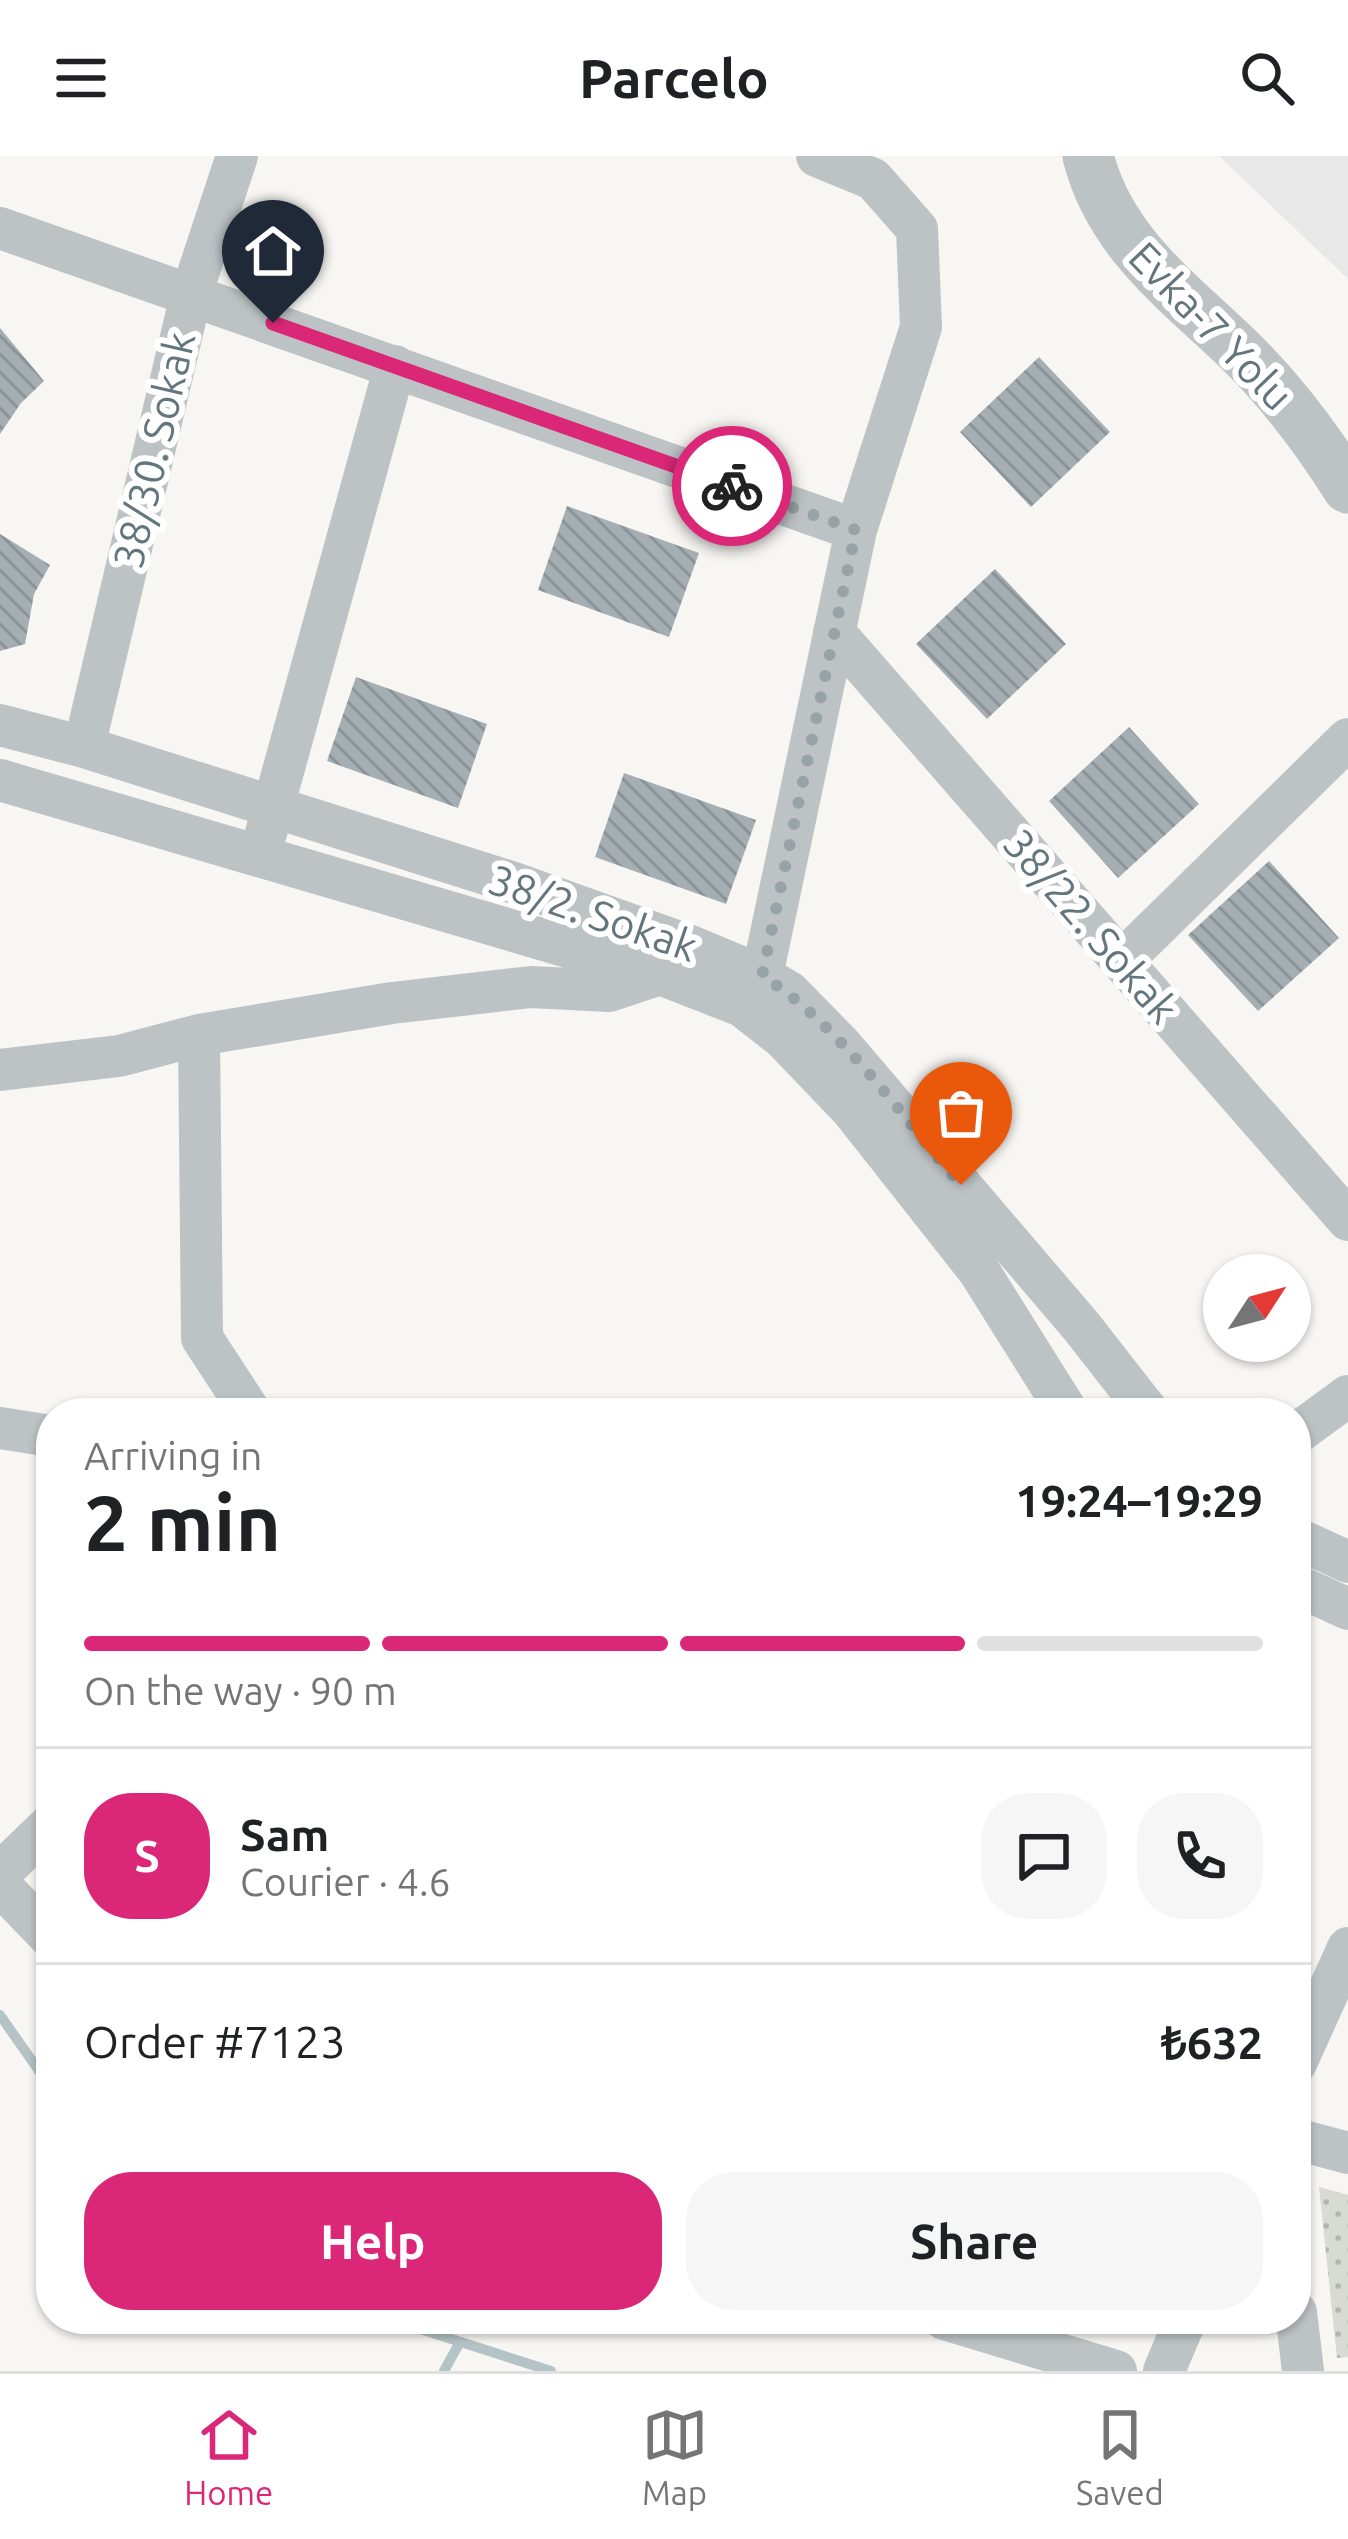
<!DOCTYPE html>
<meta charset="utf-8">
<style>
body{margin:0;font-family:Ubuntu,sans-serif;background:#f6f6f6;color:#202124;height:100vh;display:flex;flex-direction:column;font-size:45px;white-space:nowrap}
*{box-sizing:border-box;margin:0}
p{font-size:39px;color:#757577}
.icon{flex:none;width:66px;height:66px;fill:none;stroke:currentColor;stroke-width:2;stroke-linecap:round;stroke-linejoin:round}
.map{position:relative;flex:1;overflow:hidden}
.details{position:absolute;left:36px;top:1242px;width:1275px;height:936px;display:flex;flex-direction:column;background:#fff;border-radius:48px;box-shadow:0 3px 9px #0004}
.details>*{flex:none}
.needle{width:78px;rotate:54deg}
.buttons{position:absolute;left:1203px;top:1098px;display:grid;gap:24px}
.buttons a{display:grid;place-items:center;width:108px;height:108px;border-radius:50%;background:#fff;box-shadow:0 3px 9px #0004;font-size:60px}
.pin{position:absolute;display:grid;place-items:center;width:102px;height:102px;color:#fff;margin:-123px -51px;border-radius:50% 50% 50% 0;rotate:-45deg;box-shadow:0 0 12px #0007}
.pin .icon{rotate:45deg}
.courier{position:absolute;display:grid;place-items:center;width:120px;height:120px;margin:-60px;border:9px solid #db2777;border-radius:50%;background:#fff;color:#222;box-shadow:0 3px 15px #0007}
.headline em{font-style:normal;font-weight:600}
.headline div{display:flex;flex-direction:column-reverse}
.headline{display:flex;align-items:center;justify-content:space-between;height:204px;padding:0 48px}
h1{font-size:78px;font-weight:600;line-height:90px}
.bar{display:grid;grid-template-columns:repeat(4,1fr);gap:18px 12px;align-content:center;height:144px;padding:0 48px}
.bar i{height:15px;border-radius:9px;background:#e0e0e0}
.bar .on{background:#db2777}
.bar p{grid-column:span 4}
.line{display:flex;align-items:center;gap:30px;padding:0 48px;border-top:3px solid #e0e0e0}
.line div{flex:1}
.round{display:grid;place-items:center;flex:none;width:126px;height:126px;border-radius:48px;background:#f6f6f6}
.cta{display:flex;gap:24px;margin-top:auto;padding:24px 48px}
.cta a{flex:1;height:138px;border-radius:48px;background:#db2777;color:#fff;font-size:48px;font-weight:600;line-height:138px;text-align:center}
.cta a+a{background:#f6f6f6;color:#202124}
header{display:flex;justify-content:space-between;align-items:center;height:156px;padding:0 48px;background:#fff;font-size:54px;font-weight:600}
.menu{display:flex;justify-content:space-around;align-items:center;height:168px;border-top:3px solid #e0e0e0;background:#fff;font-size:33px;color:#757577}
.menu a{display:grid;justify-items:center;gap:6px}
.menu .on{color:#db2777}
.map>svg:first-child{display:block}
</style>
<header><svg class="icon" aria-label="menu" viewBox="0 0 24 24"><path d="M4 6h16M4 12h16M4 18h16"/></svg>Parcelo<svg class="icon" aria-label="search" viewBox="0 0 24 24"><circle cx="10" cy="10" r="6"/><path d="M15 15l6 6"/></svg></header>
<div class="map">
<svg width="1348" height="2215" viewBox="0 0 1348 2215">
<defs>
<pattern id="park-dots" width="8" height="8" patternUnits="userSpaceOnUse" patternTransform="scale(3)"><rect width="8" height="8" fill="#d7dbd3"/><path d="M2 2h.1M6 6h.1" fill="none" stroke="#b2b6b0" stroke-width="1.8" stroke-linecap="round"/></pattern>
<pattern id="building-back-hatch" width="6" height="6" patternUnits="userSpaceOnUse" patternTransform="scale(3)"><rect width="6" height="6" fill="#a5afb3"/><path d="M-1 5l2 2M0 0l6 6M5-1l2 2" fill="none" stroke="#8a9397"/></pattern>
</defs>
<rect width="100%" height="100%" fill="#f7f6f3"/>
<!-- built -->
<path fill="#e7e8e7" d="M1219,0H1348V123Z"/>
<!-- park -->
<path fill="url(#park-dots)" d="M1319,2031L1348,2039V2201L1337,2202Z"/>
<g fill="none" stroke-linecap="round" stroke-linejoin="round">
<!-- stream -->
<path stroke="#b4c3c5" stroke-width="10" d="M0,1859L51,1932
M389,2163L551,2215
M444,2215L460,2186"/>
</g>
<!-- building -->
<path fill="url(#building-back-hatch)" d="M0,172L44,225L21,247L0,278Z
M1039,201L1110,276L1031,351L960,276Z
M567,350L699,397L669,481L538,434Z
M0,378L50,409L34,438L25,488L0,495Z
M995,413L1066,488L987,563L916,488Z
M356,521L487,568L458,652L327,605Z
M1129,571L1199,648L1118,722L1049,645Z
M624,617L756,664L726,748L595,701Z
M1269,705L1339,782L1258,855L1188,779Z"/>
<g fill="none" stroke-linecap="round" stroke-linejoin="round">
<!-- minor -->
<path stroke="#bdc3c5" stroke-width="42" d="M0,72L856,374
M834,476L1348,1064
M0,569L84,591L514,727L693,791L762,820L789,836L841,889L1081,1170L1149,1257
M84,591L191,139L237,0
M0,624L660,818L742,850L783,882L852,954L979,1115L1068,1257
M266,677L395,210
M1122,805L1348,583
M746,844L762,820L856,374L921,171L917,73L873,23L817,0
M199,879L202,1182L251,1257
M0,914L119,900L199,879L392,847L531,831L609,835L660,818
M0,1272L51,1280
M1296,1278L1348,1240
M1296,1382L1348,1406
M1296,1429L1348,1453
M0,1717L51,1668
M0,1729L51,1782
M1296,1907L1348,1792
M1296,1983L1348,1997
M1296,2156L1303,2215
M944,2163L1116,2215
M1164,2215L1186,2163"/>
<!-- tertiary -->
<path stroke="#bdc3c5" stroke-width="51" d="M1088,0C1110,87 1178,135 1239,194C1281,235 1317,283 1348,332"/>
</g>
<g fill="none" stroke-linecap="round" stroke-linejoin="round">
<!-- done -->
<path stroke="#97a3a6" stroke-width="12" stroke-dasharray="0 21.6" d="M732,330L856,374L762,820C836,864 904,963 961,1029"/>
<!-- route -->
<path stroke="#db2777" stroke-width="15" d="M273,167L732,330"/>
</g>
<g text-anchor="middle" stroke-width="12" stroke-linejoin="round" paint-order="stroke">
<!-- street labels -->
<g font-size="42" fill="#63767d" stroke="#fff">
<text transform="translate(1211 170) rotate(46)" y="15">Evka-7 Yolu</text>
<text transform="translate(154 294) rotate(-77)" y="15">38/30. Sokak</text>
<text transform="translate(593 757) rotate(19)" y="15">38/2. Sokak</text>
<text transform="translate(1091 770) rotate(49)" y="15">38/22. Sokak</text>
</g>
</g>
</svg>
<div class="buttons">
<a><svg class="needle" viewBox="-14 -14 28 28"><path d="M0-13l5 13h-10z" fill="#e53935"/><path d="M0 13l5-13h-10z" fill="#757577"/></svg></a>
</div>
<div class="pin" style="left:961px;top:1029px;background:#ea580c"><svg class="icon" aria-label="bag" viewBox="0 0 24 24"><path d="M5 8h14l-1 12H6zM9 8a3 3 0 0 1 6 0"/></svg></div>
<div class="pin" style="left:273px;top:167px;background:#1f2937"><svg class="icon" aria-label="home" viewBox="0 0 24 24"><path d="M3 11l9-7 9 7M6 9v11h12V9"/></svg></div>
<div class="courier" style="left:732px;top:330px"><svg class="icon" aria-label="bike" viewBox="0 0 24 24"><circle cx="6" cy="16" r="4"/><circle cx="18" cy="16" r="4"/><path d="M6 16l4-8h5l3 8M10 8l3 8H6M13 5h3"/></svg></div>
<section class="details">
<div class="headline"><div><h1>2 min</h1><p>Arriving in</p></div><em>19:24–19:29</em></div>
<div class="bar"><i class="on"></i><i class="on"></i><i class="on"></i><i></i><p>On the way · 90 m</p></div>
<div class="line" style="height:216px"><b class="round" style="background:#db2777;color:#fff">S</b><div><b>Sam</b><p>Courier · 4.6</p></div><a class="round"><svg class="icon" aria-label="chat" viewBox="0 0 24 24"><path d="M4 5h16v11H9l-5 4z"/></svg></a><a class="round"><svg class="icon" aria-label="phone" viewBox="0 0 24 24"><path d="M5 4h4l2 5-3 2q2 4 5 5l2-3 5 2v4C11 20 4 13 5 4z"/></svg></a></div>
<div class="line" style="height:156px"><div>Order #7123</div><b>₺632</b></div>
<div class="cta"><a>Help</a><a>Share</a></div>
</section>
</div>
<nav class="menu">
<a class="on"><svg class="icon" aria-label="home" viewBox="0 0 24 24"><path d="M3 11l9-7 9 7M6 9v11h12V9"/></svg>Home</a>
<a><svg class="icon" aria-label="map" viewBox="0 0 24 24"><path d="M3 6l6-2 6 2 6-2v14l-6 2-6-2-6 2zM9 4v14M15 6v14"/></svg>Map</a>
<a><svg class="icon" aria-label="saved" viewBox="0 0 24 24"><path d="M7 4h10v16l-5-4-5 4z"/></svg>Saved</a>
</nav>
